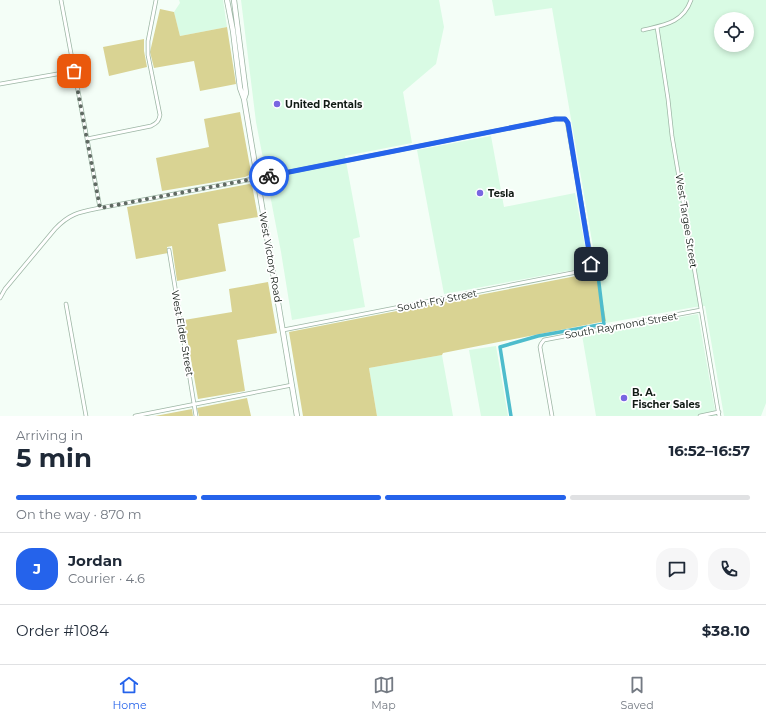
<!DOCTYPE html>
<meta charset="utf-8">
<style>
body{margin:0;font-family:Montserrat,sans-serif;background:#f6f6f7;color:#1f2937;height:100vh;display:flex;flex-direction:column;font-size:15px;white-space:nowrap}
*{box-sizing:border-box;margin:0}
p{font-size:13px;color:#747a83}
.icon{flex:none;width:22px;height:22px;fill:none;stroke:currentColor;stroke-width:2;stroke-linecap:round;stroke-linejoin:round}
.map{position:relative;height:416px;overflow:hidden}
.side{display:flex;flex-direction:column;background:#fff;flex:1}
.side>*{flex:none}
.buttons{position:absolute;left:714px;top:12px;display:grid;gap:8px}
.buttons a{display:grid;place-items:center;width:40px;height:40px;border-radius:50%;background:#fff;box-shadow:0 2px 6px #0003;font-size:20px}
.pin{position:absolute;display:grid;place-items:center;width:34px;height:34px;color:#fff;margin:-17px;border-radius:8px;box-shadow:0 2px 6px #0006}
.courier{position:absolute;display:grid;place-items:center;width:40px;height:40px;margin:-20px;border:3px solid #2563eb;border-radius:50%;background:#fff;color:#222;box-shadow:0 1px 5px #0007}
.summary em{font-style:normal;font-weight:700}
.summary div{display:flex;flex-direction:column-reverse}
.summary{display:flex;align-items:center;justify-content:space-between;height:68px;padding:0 16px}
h1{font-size:26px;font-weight:700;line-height:30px}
.bar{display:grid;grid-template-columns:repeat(4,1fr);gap:6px 4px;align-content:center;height:48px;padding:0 16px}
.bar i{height:5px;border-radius:3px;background:#e0e1e3}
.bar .current{background:#2563eb}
.bar p{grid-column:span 4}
.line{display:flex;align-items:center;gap:10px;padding:0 16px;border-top:1px solid #e0e1e3}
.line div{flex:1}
.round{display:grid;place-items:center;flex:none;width:42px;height:42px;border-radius:16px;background:#f6f6f7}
.tab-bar{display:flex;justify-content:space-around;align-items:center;height:56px;border-top:1px solid #e0e1e3;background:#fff;font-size:11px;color:#747a83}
.tab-bar a{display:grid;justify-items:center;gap:2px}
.tab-bar .current{color:#2563eb}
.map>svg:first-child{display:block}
</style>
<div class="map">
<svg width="766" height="416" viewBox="0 0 766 416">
<rect width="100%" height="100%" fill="#f4fef7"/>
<!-- built -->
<path fill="#d9fbe4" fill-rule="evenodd" d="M179,0H223L227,27L180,36L174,12L180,3Z
M241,0H439L444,27L436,64L403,92L412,143L345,156L360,237L353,239L365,307L292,320L281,252L256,122Z
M492,0H766V403L761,416H724L705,306L695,307L606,323L552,8L495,16ZM721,19H747V45H721Z
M491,136L504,207L575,193L588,262L584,268L444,294L417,150Z
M698,314L716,416H596L582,335Z
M496,346L508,416H481L469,350Z
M442,355L453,416H377L369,368Z"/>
<!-- green -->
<path fill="#d9d393" d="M160,9L174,12L180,36L227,27L236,84L200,91L194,61L154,68L150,52Z
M144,39V51L147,67L109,76L103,47Z
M240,112L251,172L249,175L245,177L162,191L156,158L209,147L204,119Z
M249,184L252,185L258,217L218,224L226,271L177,281L172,246L167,247L168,253L136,259L127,207Z
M597,272L606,321L443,353L442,355L369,368L377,416H303L289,332Z
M268,282L277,333L237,340L245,391L198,399L184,320L232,312L229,289Z
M247,398L251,416H199L197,408Z
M192,409L193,416H155Z"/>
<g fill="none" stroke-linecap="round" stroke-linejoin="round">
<!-- canal -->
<path stroke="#4ebccc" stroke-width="3.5" d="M511,416L500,347L538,336L604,324L596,259"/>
<defs>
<path id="street" d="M61,0L100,208
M657,27L668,99L672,136L719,416
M643,30C664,25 683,23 691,0
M0,84L74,71
M87,139L151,126C157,123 159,121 160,115L148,55V41L156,0
M169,250L196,416
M0,298L5,289L55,229C70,213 80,212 100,208L274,175L555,119H565L567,121L591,259V264L587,270L283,330
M66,304L86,416
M135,416L292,385
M552,416L540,347L541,344L544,340L701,310
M700,416L719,412"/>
<path id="secondary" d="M227,0L233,31L240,88L244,99L297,416
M234,0L246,93L244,99"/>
</defs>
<!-- street casing -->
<use href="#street" stroke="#9db6a5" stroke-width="4.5"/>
<!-- secondary casing -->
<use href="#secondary" stroke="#9db6a5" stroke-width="6"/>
<!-- street -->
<use href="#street" stroke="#fff" stroke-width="3"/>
<!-- secondary -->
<use href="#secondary" stroke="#fff" stroke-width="4.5"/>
</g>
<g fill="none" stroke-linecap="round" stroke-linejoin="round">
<!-- done -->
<path stroke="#606a63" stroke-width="4" stroke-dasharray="0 7.2" d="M74,71L100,208L269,176"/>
<!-- route -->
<path stroke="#2563eb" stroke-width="5" d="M269,176L555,119H565L568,123L591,264"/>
</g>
<!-- markers -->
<g fill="#7966e1" stroke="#fff" stroke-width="1.5">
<circle cx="277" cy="104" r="4"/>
<circle cx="480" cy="193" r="4"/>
<circle cx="624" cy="398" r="4"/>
</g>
<g text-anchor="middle" stroke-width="3.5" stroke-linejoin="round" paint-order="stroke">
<!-- poi labels -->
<g font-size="10" font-weight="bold" fill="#111a14" stroke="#fff" text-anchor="start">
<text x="285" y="108">United Rentals</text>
<text x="488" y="197">Tesla</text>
<text x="632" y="396">B. A.<tspan x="632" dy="12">Fischer Sales</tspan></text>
</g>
<!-- street labels -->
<g font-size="10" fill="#111a14" stroke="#fff">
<text transform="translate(687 221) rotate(81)" y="4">West Targee Street</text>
<text transform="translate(271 257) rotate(80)" y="4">West Victory Road</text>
<text transform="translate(437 300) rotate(-11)" y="4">South Fry Street</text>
<text transform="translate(621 325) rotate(-10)" y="4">South Raymond Street</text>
<text transform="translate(183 333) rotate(80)" y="4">West Elder Street</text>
</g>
</g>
</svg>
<div class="buttons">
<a><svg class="icon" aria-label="locate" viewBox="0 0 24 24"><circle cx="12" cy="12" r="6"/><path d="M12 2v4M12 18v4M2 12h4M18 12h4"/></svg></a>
</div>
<div class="pin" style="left:74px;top:71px;background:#ea580c"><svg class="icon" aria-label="bag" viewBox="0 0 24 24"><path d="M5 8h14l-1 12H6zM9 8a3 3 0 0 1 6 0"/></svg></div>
<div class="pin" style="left:591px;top:264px;background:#1f2937"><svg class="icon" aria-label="home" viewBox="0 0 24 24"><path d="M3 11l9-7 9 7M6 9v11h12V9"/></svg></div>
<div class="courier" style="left:269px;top:176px"><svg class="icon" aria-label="bike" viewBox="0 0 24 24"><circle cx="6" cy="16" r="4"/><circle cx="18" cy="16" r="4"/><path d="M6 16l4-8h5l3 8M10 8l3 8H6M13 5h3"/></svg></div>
</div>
<section class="side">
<div class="summary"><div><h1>5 min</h1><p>Arriving in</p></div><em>16:52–16:57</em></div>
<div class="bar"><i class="current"></i><i class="current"></i><i class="current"></i><i></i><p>On the way · 870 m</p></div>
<div class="line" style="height:72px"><b class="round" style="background:#2563eb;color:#fff">J</b><div><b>Jordan</b><p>Courier · 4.6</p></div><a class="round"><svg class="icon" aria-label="chat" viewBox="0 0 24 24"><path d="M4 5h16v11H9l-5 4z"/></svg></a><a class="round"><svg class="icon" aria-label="phone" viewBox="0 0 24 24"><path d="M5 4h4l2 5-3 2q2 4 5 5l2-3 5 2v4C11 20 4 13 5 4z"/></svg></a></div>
<div class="line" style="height:52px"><div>Order #1084</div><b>$38.10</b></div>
</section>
<nav class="tab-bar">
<a class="current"><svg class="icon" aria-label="home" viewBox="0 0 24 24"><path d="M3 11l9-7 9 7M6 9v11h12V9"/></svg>Home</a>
<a><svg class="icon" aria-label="map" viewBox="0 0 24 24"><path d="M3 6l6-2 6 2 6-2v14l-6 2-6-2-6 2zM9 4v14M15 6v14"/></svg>Map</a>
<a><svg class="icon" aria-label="saved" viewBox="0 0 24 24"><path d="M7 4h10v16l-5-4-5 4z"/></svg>Saved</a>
</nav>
